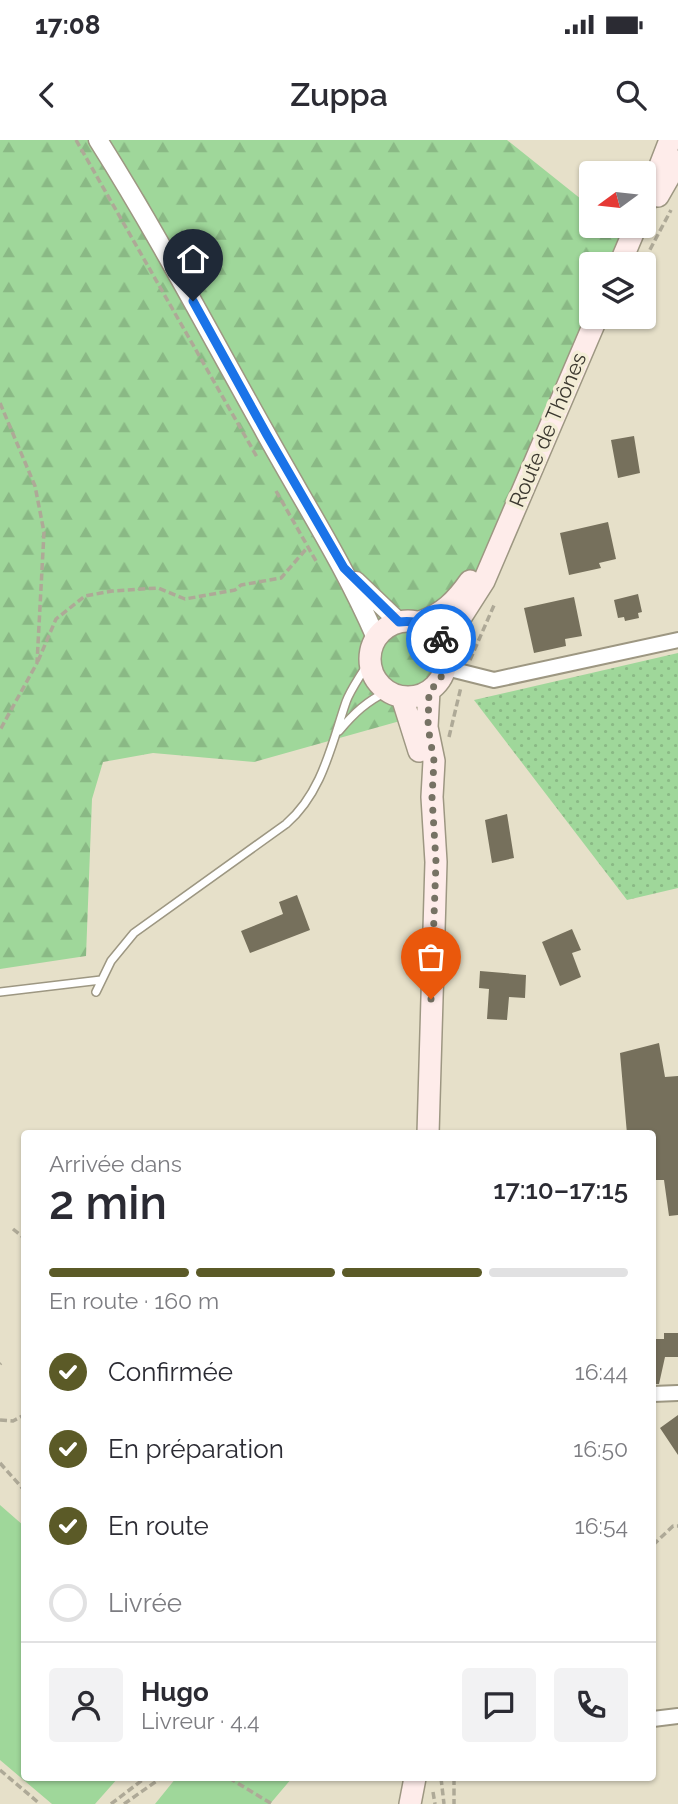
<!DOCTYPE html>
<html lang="fr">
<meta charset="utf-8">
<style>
body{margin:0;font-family:Raleway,sans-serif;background:#f2f2f3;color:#2b2b33;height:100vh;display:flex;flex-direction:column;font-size:26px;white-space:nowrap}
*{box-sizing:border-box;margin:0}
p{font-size:23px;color:#7c7c81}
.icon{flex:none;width:38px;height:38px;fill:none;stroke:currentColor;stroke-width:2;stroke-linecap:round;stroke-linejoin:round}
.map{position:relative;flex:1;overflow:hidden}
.details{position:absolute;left:21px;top:990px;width:635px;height:651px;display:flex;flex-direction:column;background:#fff;border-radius:7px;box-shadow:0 2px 5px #0004}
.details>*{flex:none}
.needle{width:46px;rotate:255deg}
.controls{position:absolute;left:579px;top:21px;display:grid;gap:14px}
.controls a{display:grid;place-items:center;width:77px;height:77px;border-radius:7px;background:#fff;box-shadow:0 2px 5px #0004;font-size:35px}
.pin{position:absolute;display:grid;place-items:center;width:60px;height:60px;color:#fff;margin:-72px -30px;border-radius:50% 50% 50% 0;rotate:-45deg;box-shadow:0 0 7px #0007}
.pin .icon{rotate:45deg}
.courier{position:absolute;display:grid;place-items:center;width:70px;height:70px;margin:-35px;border:5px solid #1a73e8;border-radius:50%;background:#fff;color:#222;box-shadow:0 2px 9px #0007}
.head em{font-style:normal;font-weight:600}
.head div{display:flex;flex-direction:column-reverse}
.head{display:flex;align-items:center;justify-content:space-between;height:119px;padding:0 28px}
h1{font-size:46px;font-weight:600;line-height:52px}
.bar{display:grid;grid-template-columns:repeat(4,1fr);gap:10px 7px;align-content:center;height:84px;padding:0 28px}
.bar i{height:9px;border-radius:5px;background:#e1e1e2}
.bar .active{background:#5b5a27}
.bar p{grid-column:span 4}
.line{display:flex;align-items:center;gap:18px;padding:0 28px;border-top:2px solid #e1e1e2}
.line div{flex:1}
.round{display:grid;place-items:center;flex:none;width:74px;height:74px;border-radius:7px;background:#f2f2f3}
ol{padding:0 28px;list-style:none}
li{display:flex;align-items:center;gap:21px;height:77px}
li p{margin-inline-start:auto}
li .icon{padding:7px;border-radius:50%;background:#5b5a27;color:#fff;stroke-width:4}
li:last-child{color:#7c7c81}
li i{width:38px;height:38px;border:4px solid #e1e1e2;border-radius:50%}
.status{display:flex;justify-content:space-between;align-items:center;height:49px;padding:0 35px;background:#fff;direction:ltr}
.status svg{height:19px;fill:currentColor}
header{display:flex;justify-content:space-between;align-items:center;height:91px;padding:0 28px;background:#fff;font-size:32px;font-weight:600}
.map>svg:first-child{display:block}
</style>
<div class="status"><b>17:08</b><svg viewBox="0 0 49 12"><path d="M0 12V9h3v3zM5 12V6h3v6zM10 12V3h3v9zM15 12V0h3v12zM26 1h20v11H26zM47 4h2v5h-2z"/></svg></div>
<header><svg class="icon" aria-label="back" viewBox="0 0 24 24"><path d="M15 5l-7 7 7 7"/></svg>Zuppa<svg class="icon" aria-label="search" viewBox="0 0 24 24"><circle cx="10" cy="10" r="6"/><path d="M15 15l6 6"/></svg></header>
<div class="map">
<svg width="678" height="1664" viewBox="0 0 678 1664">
<defs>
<pattern id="grass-dots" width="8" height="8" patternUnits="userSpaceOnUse" patternTransform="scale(1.75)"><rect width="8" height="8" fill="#9fd79a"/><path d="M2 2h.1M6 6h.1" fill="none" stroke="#8ab985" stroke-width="1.8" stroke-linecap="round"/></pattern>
<pattern id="forest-firs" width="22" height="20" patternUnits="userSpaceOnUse" patternTransform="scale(1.75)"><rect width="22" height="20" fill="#9fd79a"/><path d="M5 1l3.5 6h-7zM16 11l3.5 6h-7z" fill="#8ab985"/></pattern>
</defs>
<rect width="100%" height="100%" fill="#e6e0c9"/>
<!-- grass -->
<path fill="url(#grass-dots)" d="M678,513V748L627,760L474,560Z"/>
<!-- forest -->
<path fill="url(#forest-firs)" d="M0,0H507L591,67L592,86H615L631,98L620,124H592V177L541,305L425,574L254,622L153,613L103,622L92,659L86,816L0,829Z"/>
<!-- pitch -->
<path fill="#9fd79a" d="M0,1365L24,1386V1638H118L95,1664H52L0,1620Z
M176,1638H292L270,1664H155Z"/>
<!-- building -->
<path fill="#76705c" d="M634,296L640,333L618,338L611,300Z
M608,382L616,419L599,423L601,428L569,435L560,393Z
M638,454L642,472L638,473L639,478L625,481L624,477L618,478L614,460Z
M574,457L582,496L565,499L566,506L534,513L524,468Z
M507,674L514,718L492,723L485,680Z
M297,755L310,790L250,813L241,791L283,774L279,762Z
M572,789L581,810L572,813L581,837L560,846L542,802Z
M480,831L526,835L525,858L509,857L507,880L487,879L489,849L479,848Z
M659,903L665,937L678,936V1075L669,1076L664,1040H653V994H627L620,913Z
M664,1193H678V1217H665L659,1244H653V1199H664Z
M678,1275V1315L660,1288Z"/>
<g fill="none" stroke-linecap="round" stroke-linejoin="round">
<defs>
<path id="service" d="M339,591C354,573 367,561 388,551
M0,852L101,840
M96,852L111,821L134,793L286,684C322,653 331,606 346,562C351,548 363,533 370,519"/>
<path id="minor" d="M446,528L494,540L678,500
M653,1254L678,1253
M653,1579L678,1576"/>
<path id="tertiary" d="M98,0C158,95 210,194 265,292C303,361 345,426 376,498
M356,441L399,482"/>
<path id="secondary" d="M658,56L678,21
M644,67L670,0
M620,124L636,86
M370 519a38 38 0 1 1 76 0a38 38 0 1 1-76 0Z
M420,482C443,474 456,461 470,441
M446,509L454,488L484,441L597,177
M402,557L419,611
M428,994L436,722L432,657L434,621L427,587L429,551
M410,1664L415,1638"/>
</defs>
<!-- service casing -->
<use href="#service" stroke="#9d9782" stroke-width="10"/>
<!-- minor casing -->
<use href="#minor" stroke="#9d9782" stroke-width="18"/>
<!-- tertiary casing -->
<use href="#tertiary" stroke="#9d9782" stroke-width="21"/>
<!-- secondary casing -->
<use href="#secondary" stroke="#9d9782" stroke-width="24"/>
<!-- path -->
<path stroke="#aea997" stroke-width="3.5" stroke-dasharray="7 3.5" stroke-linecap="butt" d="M76,0L257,317
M645,119L671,70
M616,186L620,177
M0,263L35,346L44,392L37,523L0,590
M276,351L316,421
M470,520L495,463
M38,521L56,479L85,456L112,451L158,448L185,459L235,450L241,445L281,438L307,408
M449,597L461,547
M13,1089L24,1098
M0,1224L1,1223
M0,1280L13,1281L24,1275
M0,1323L24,1350
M653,1405L673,1386H678
M0,1630L40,1664
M229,1638L272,1664
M441,1638L444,1664
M454,1638V1664
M433,1652L435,1664
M111,1664L145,1638
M124,1664L161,1638"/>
<!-- service -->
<use href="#service" stroke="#fff" stroke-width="7"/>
<!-- minor -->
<use href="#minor" stroke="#fff" stroke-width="14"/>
<!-- tertiary -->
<use href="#tertiary" stroke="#fff" stroke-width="18"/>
<!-- secondary -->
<use href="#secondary" stroke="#feecea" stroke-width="21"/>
</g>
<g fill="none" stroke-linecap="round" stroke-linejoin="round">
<!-- done -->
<path stroke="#767264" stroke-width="7" stroke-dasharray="0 12.6" d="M431,859L436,722L432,657L434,621L428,587L429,551C446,537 450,519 441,499"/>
<!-- route -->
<path stroke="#1a73e8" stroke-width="9" d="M193,161L267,295L344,428L399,482C417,480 429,484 441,499"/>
</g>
<g text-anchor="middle" stroke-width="7" stroke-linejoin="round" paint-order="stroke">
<!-- street labels -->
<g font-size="21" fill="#3a372e" stroke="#f3edd6">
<text transform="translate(548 290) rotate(-67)" y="7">Route de Thônes</text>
</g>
</g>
</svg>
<div class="controls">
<a><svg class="needle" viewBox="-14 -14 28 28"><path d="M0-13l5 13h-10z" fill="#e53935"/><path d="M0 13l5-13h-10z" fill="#7c7c81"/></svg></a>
<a><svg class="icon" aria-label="layers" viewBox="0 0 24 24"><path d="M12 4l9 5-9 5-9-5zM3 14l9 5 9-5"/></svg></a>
</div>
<div class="pin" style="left:431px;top:859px;background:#ea580c"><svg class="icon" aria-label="bag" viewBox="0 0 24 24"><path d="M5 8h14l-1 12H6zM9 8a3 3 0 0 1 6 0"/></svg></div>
<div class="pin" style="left:193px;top:161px;background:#1f2937"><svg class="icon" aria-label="home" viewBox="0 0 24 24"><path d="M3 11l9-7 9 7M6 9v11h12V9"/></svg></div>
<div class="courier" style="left:441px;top:499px"><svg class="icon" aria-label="bike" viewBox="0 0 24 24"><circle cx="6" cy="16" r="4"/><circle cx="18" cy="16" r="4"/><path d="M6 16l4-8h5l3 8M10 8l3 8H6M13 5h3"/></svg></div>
<section class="details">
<div class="head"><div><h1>2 min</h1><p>Arrivée dans</p></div><em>17:10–17:15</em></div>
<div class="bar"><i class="active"></i><i class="active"></i><i class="active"></i><i></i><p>En route · 160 m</p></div>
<ol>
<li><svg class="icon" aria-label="check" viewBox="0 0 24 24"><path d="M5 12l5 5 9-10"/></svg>Confirmée<p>16:44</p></li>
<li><svg class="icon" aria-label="check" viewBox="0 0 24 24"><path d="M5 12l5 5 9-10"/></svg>En préparation<p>16:50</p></li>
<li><svg class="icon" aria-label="check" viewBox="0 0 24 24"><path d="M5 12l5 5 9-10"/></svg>En route<p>16:54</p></li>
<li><i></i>Livrée</li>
</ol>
<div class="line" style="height:126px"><a class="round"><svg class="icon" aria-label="person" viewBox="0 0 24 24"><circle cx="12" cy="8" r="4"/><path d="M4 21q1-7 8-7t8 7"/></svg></a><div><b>Hugo</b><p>Livreur · 4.4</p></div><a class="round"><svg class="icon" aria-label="chat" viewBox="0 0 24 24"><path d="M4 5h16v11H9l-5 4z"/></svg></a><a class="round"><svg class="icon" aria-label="phone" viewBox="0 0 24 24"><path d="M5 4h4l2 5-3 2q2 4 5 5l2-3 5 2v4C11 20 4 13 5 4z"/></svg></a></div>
</section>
</div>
